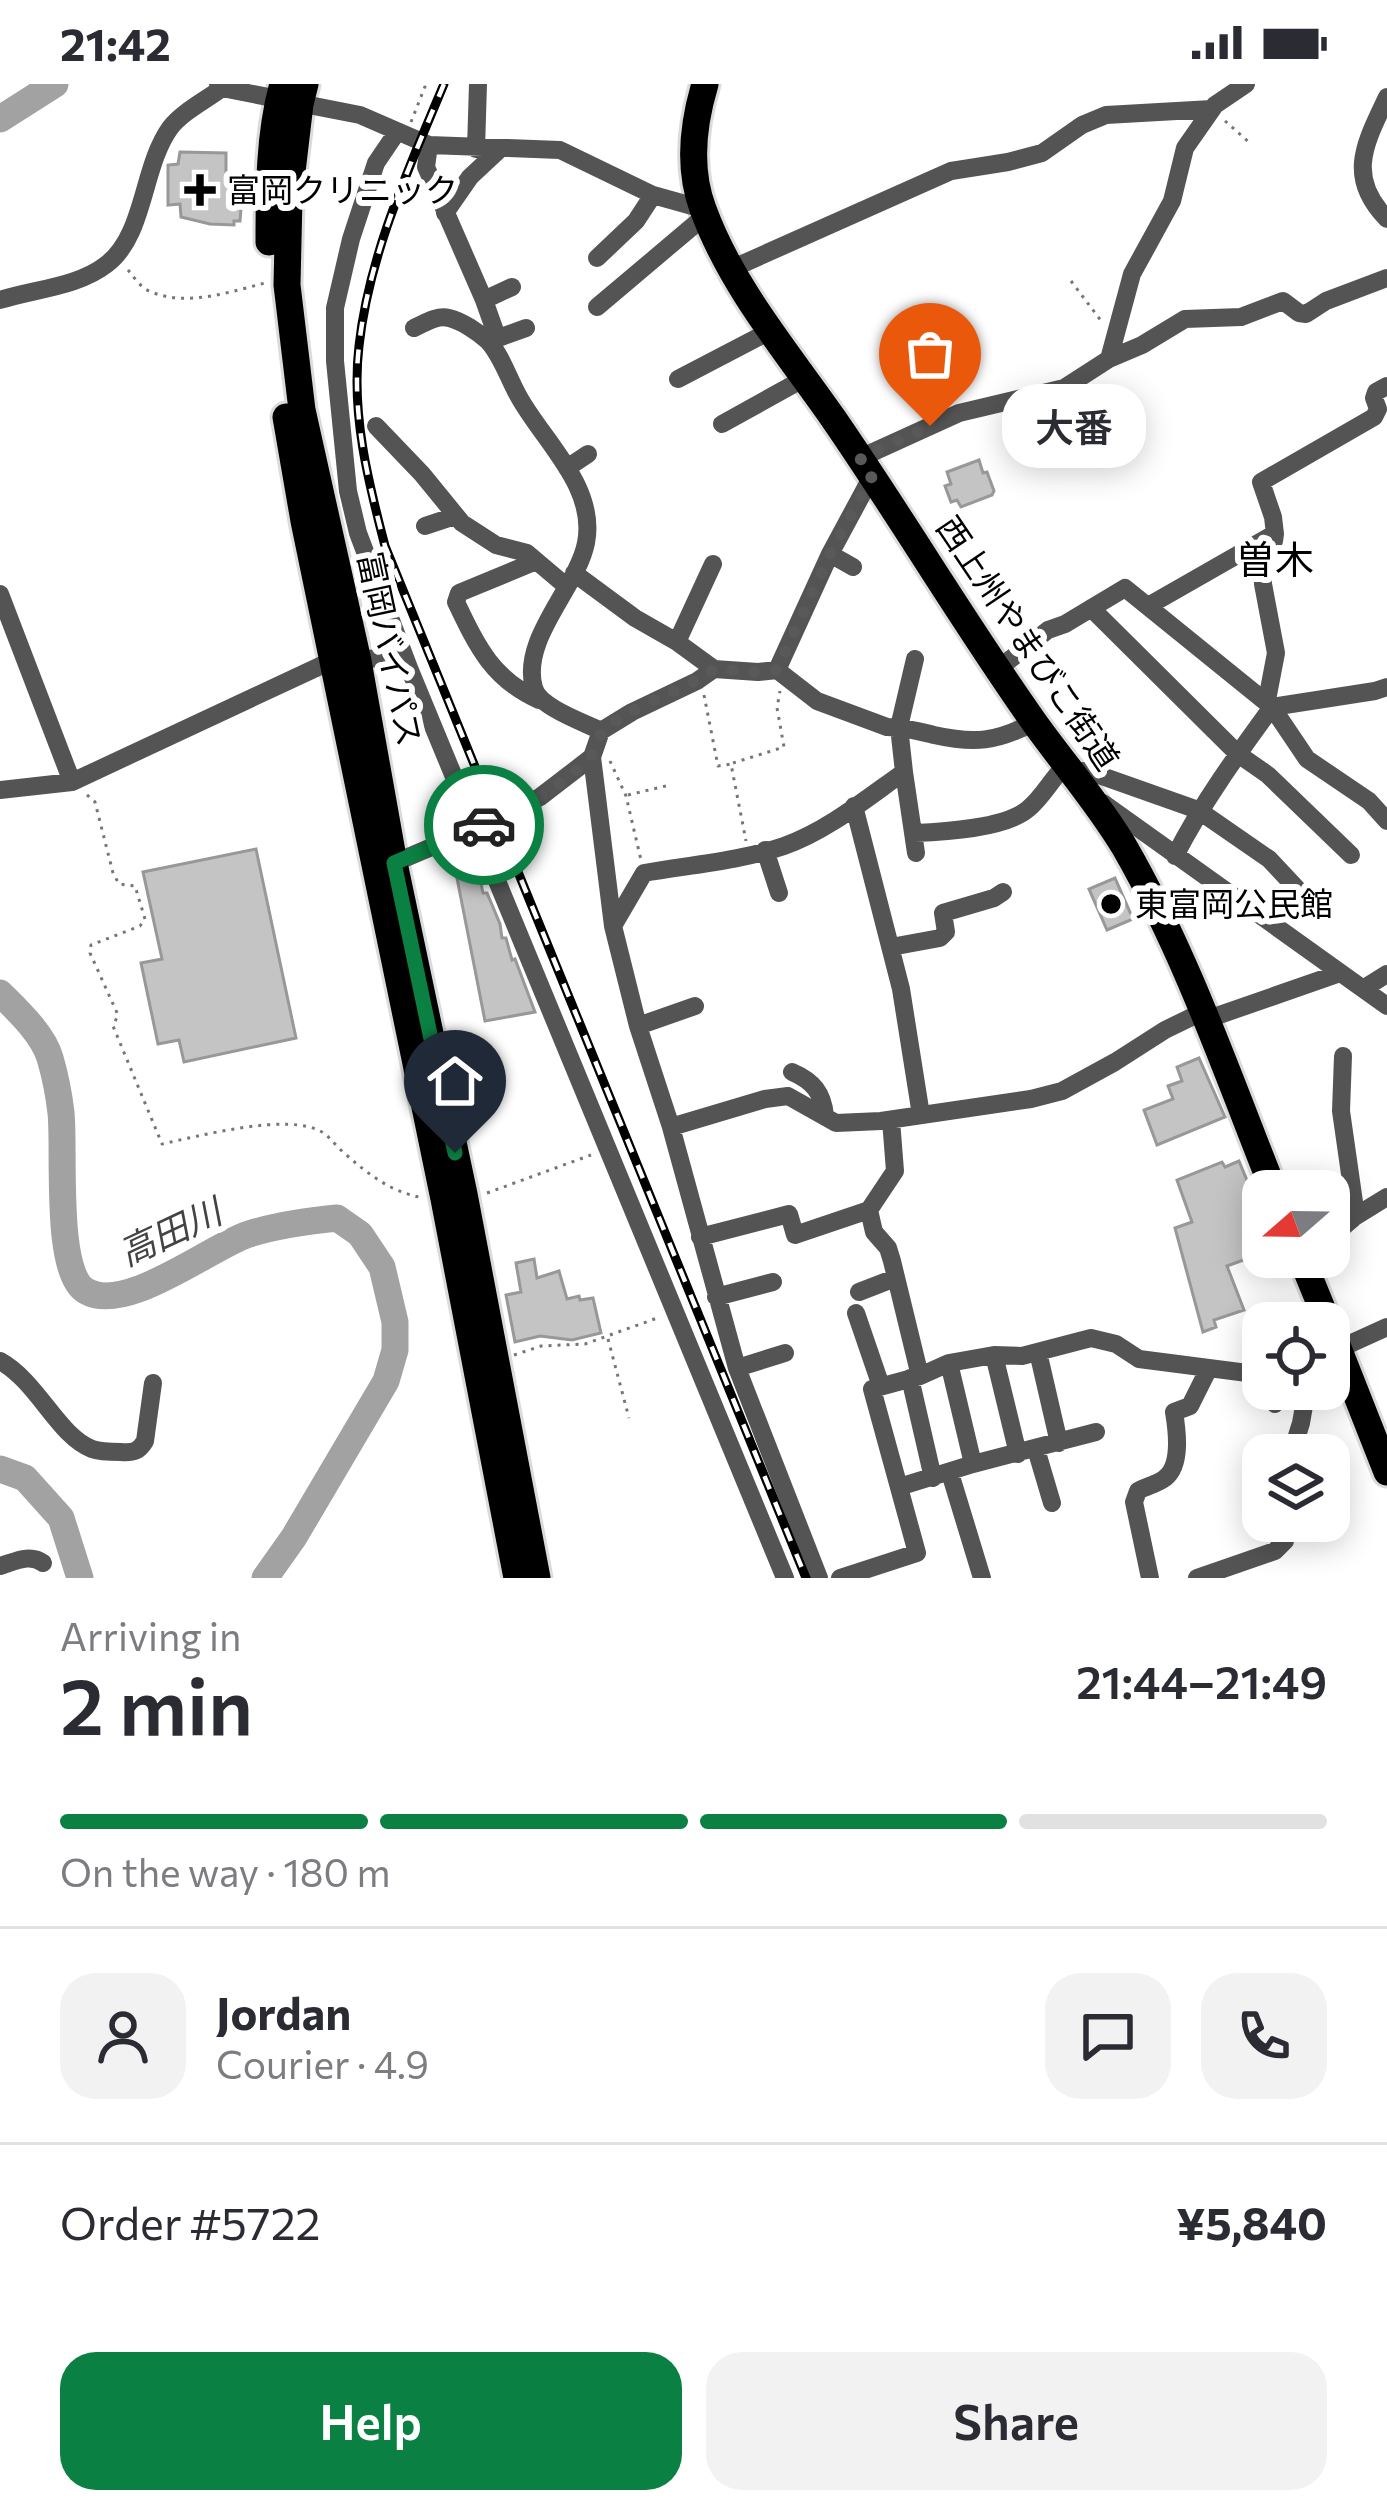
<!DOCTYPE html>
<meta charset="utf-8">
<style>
body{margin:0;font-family:Commissioner,"Noto Sans JP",sans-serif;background:#f2f2f3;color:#2b2b33;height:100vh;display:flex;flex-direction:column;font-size:45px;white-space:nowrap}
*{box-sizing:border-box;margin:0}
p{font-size:39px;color:#7c7c81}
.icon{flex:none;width:66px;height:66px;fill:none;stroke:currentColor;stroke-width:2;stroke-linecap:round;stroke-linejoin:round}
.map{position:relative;height:1494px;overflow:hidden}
.drawer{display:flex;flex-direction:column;background:#fff;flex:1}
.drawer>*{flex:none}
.needle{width:78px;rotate:250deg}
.fabs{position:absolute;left:1242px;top:1086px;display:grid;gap:24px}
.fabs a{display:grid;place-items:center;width:108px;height:108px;border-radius:24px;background:#fff;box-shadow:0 6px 30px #0003;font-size:60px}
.pin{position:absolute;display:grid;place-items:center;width:102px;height:102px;color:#fff;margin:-123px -51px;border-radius:50% 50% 50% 0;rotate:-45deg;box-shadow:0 0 12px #0007}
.pin .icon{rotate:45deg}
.courier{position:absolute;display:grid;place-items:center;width:120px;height:120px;margin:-60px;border:9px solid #0b8043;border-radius:50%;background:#fff;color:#222;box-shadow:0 3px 15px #0007}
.bubble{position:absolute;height:84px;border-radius:36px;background:#fff;box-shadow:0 6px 30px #0003;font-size:39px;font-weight:600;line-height:84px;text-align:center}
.headline em{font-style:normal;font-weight:600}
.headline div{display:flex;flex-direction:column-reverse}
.headline{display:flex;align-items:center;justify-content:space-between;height:204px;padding:0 60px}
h1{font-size:78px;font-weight:600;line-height:90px}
.bar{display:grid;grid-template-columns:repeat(4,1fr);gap:18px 12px;align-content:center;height:144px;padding:0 60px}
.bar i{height:15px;border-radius:9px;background:#e1e1e2}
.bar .active{background:#0b8043}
.bar p{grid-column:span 4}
.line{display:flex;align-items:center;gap:30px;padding:0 60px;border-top:3px solid #e1e1e2}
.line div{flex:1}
.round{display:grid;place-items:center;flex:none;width:126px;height:126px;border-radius:36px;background:#f2f2f3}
.cta{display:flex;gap:24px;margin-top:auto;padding:24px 60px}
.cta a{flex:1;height:138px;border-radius:36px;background:#0b8043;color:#fff;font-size:48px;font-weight:600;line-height:138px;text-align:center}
.cta a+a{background:#f2f2f3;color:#2b2b33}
.status{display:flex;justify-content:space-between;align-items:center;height:84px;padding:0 60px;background:#fff;direction:ltr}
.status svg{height:33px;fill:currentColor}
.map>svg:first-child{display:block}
</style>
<div class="status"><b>21:42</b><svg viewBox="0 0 49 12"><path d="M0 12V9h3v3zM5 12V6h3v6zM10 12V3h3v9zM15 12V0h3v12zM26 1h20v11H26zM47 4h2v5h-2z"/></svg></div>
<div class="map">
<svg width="1387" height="1494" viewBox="0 0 1387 1494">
<rect width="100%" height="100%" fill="#fff"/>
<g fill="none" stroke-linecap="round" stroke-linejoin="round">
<!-- river -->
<path stroke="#a2a2a2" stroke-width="27" d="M0,35L55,0
M0,909C18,927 43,950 50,974C55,991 59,1011 61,1029C65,1065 54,1190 86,1207C125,1230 206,1166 246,1151C275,1141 307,1137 337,1134L360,1150L382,1183L395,1238V1266L386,1297L294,1453L265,1494
M0,1385L25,1394L61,1434L80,1494"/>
</g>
<!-- building -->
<path fill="#c4c4c4" stroke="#989898" stroke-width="3" d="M180,68L226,69V92L230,93L235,124H241L240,137H234V141L210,140L181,133L180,120L168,121V81L178,80Z
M979,376L983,389L987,388L994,407L992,411L961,423L957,416L951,418L945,402L951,400L947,388Z
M256,765L296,954L184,978L179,956L158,960L141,879L162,875L143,788Z
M478,785L483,809H487L500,840L502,854H506L512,876L515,875L535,928L485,937L456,789Z
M1115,794L1133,835L1107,846L1089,805Z
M1199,974L1225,1033L1157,1061L1144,1026L1173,1015L1168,1002L1182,997L1177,983Z
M1239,1077L1263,1135V1169L1227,1182L1244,1226L1214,1236L1216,1243L1203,1248L1175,1144L1192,1138L1177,1096L1222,1078L1225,1083Z
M534,1175L537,1194L559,1187L567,1215L579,1212L580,1216L593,1214L601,1249L572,1256L540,1252L515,1258L506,1211L521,1208L516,1179Z"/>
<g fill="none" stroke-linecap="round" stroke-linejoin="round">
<defs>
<path id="highway" d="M305,0L300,20L289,113L287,201L302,326L358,577L394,779L464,1110L537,1494
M705,0C693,40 688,85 703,125C731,202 787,268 833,334C902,434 964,539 1034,638C1064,680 1099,720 1125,764C1187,872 1228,992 1274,1107
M269,158C269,107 269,49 283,0
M286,333L304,437L444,1115L517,1494
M1301,1173L1328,1239
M1329,1241L1387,1388"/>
</defs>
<!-- highway casing -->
<use href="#highway" stroke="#dbdbdb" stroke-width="33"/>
<!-- path -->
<path stroke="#767676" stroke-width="3" stroke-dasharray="3 6" stroke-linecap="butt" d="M1225,37L1251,60
M411,38L426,0
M128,186C134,193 140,203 149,207C187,224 232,207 269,198
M1071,197L1102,238
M927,229L954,313
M704,611L718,682L731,680L746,757
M610,677L626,712L641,776
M733,679L784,663L777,624L780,607
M87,711L95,718L113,789L119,800L135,802L145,835L140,842L91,861L90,869L118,931L113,942L162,1060C199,1052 289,1028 322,1048C329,1052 336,1062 343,1068C368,1090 390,1108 424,1114
M628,711L670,701
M487,1109L591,1071
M608,1255L629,1334
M514,1271L541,1262L585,1260L660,1233"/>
<!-- minor -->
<path stroke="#545454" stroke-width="18" d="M218,0L222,4L360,31L429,61L560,66L653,111L703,125
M1387,13C1366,58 1345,92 1387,135
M397,48L376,79L351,155L335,224V277L348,407L358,449L409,584L785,1494
M429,61L426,83L484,216L495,247L491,260
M476,65L478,0
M445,129L470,93L500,65
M597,174L636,137L653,111
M731,185L951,87L1008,78L1042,69L1082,41L1106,31L1212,25
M0,216C34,205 78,203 107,180C145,151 142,83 170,44C182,28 206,16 222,4
M484,216L512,203
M597,223L706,131
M414,244C425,239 436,231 449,234C462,237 478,248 488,257C502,272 509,296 519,313C544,358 597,403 586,459C577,504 520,555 534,604C539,623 583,638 601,647
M493,252L501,253L526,244
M1109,275L1142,261L1185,235L1241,233L1283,217L1299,229L1306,230L1326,217L1387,194
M678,295L772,246
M722,340L805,294
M376,342L422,390L462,439L496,461L527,469L566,502
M860,374L959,329L1064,304L1109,275L1132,190L1172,117L1185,64L1215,21L1246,0
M567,384L588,370
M425,442L455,432
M830,470L853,483
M534,478L459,509L456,518C477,562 492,595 539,616
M574,489L635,534L677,558L714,585
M0,510L72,698
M1148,522L1274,450
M1091,524L1238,670L1268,691L1351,771
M677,558L713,480
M999,584L1048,546L1065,540L1125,504L1272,623L1307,675L1369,717L1387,737
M777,586L830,470L872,392
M1269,621L1267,616L1276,569L1263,500L1262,476L1274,457L1275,450L1273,433L1261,398L1374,333L1378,325L1374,314L1376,308L1387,302
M904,688L916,769
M1073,689L1083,687L1099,691L1198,726L1269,775L1314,823
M0,706L72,698L333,576L391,574L409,584
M1103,719L1387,922
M854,722L901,905L921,1031
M508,730L540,713L592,673
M915,749C943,748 1006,744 1028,725C1043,713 1052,694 1066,681
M765,766L779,809
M1175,772C1202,719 1237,671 1272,623L1375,607L1387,603
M394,779L481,742
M613,842L644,789C690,781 740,777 784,762C827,747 867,714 904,688L899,643L915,575
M891,863L940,854L946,848L943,829L994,814L1003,808
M1363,905L1387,890
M1205,936L1340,889
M638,942L695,922
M1343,972L1341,1027L1356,1132
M792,988C813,997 823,1009 825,1032
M671,1043L765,1015L788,1012L836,1039L881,1037L1031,1015L1062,1007L1115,978L1165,946L1202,928
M869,1126L874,1148L888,1164L892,1177L920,1292
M700,1153L789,1130L795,1151L869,1126L895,1087L891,1036
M1329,1155L1356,1132L1387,1113
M859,1208L895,1194
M716,1213L773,1198
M856,1229L881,1302
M1038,1268L1059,1359
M1332,1268L1387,1243
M994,1271L1018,1370
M0,1277C38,1298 58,1352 92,1365C100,1368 112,1368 121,1368C134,1369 139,1367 145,1357L153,1299
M949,1279L973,1380
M737,1284L785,1269
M910,1294L933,1394
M1275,1320L1287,1305
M1036,1365L1052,1419
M1291,1371L1301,1339L1307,1305
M950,1389L982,1494
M899,1403L973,1380L1096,1348
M0,1482C14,1478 30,1469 43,1479
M819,1494L737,1284L671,1043L638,942L613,842L592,673L601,647L632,628L697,597L714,585L758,588L777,586L817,617L887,643C903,643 918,647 934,651C974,660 997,658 1034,638
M840,1494L917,1469L872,1305L920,1292L949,1279L994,1271L1022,1272L1091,1254L1116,1260L1139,1275L1263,1291
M1150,1494L1134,1418L1138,1407C1146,1402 1158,1400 1165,1394C1182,1381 1177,1346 1174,1328L1190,1322L1209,1284
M1197,1494L1275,1467L1285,1457L1287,1437"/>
<!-- highway -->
<use href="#highway" stroke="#000" stroke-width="27"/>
<defs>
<path id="rail" d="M444,0C409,84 369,170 359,262C351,329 368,397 385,462L806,1494"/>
</defs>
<!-- rail casing -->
<use href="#rail" stroke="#000" stroke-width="9"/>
<!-- rail -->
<use href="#rail" stroke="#fff" stroke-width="4.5" stroke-dasharray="14" stroke-linecap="butt"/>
<!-- minor-bridge -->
<path stroke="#545454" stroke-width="18" d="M481,742L508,730"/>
</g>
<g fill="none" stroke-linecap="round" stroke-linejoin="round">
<!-- done -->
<path stroke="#595959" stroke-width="12" stroke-dasharray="0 21.6" d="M484,741C521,725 559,704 588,676C597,667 596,652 606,644C638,618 681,609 714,585L758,588L777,586L830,470L872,392L860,374L930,342"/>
<!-- route -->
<path stroke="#0b8043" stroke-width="15" d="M455,1069L394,779L484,741"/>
</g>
<!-- markers -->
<g fill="#000" stroke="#fff" stroke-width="4.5">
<path d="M194 88h12v12h12v12h-12v12h-12v-12h-12v-12h12z"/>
<circle cx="1111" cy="820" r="12"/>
</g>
<g text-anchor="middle" stroke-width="12" stroke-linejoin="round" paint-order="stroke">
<!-- poi labels -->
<g font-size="33" fill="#000" stroke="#fff" text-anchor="start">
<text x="227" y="118">富岡クリニック</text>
<text x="1135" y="832">東富岡公民館</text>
</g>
<!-- street labels -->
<g font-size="33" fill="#000" stroke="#fff">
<text transform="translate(1028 559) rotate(56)" y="12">西上州やまびこ街道</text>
<text transform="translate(390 565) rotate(78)" y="12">富岡バイパス</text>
</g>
<!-- water labels -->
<g font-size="36" font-style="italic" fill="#434343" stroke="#fff">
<text transform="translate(170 1148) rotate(-25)" y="13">高田川</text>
</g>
<!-- quarter labels -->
<g font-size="39" fill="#000" stroke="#fff">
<text x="1275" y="490">曽木</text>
</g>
</g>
</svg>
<div class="fabs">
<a><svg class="needle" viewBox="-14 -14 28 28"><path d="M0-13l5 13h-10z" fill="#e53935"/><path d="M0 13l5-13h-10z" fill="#7c7c81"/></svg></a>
<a><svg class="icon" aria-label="locate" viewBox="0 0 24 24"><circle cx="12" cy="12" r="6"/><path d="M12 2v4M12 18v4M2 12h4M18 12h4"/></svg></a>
<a><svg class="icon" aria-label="layers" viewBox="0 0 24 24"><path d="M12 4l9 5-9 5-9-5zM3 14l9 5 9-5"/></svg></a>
</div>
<div class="pin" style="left:930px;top:342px;background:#ea580c"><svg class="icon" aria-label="bag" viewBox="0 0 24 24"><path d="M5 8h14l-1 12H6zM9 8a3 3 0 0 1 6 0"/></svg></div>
<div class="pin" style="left:455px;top:1069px;background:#1f2937"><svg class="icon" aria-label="home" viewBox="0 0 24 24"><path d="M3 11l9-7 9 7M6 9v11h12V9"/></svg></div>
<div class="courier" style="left:484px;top:741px"><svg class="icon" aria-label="car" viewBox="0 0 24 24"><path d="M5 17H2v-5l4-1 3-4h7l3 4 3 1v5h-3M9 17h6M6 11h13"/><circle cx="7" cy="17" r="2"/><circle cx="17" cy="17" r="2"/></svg></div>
<div class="bubble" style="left:1002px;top:300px;width:144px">大番</div>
</div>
<section class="drawer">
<div class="headline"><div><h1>2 min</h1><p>Arriving in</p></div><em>21:44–21:49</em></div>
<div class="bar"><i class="active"></i><i class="active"></i><i class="active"></i><i></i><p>On the way · 180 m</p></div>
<div class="line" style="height:216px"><a class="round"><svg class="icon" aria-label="person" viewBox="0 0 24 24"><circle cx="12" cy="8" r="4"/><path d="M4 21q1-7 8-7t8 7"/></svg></a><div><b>Jordan</b><p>Courier · 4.9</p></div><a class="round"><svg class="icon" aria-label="chat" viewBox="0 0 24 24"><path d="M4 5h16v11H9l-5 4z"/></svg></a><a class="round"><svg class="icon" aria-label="phone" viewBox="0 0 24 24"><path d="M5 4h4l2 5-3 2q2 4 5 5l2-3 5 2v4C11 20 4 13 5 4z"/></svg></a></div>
<div class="line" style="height:156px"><div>Order #5722</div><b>¥5,840</b></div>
<div class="cta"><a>Help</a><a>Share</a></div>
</section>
